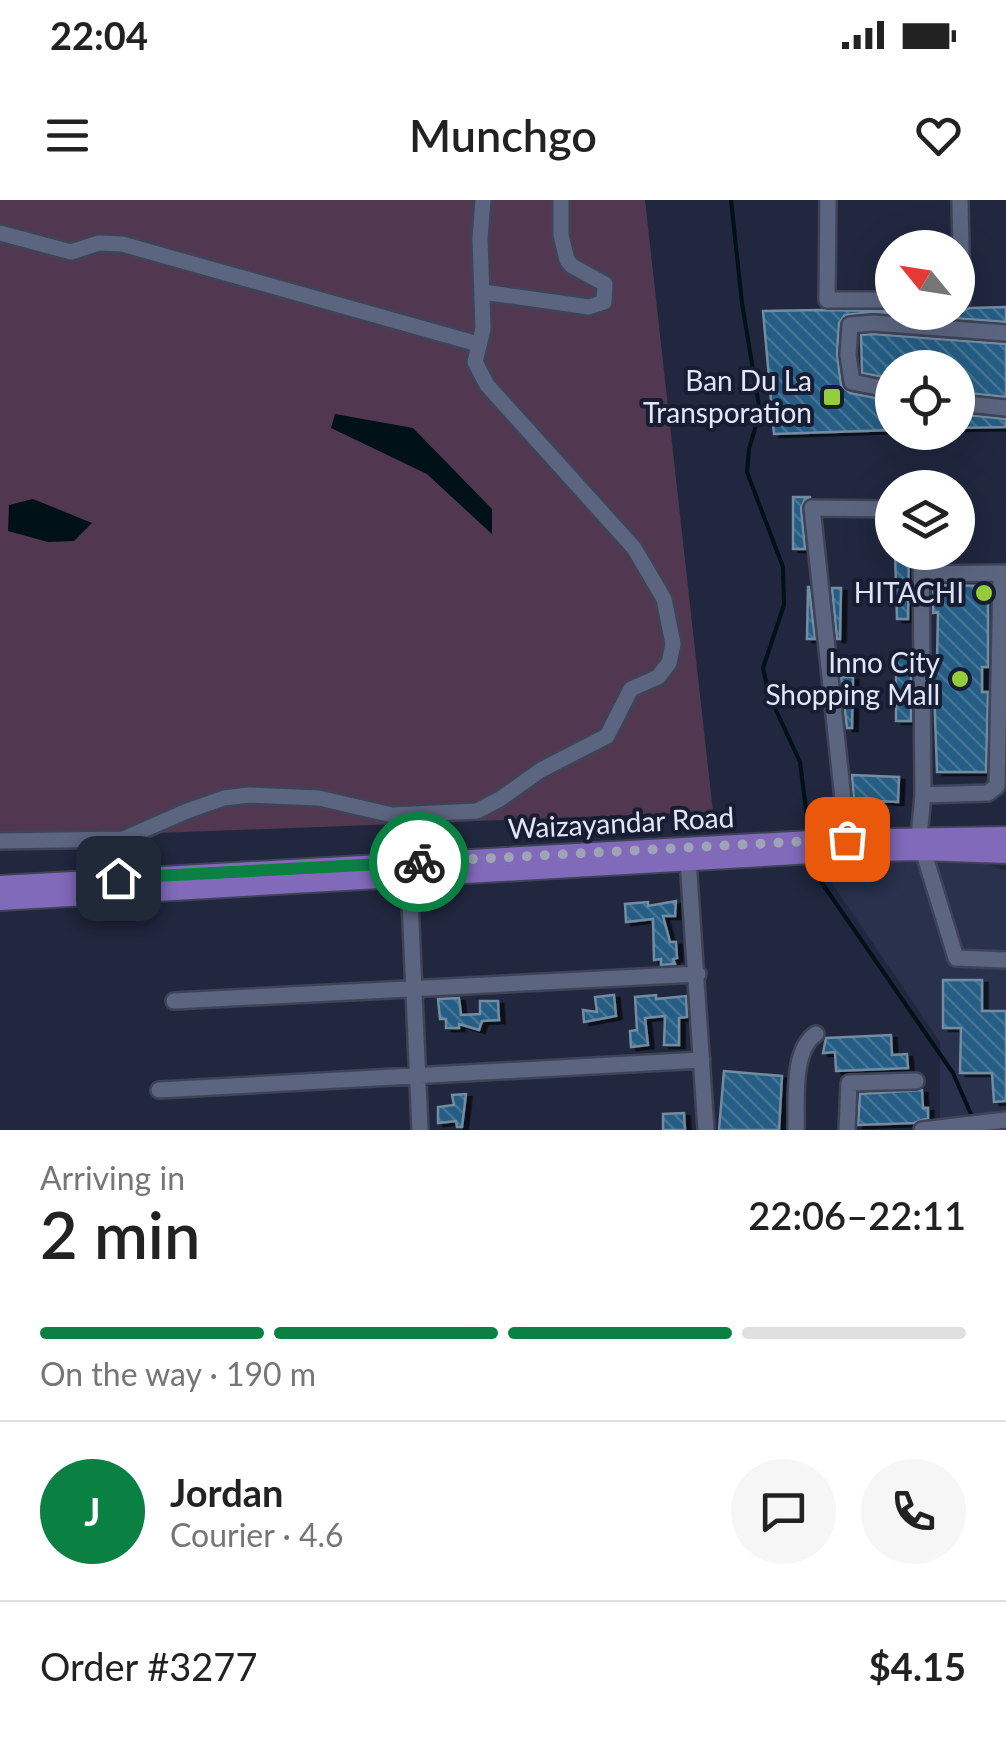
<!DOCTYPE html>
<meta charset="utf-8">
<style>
body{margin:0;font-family:Lato,sans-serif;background:#f6f6f6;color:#222;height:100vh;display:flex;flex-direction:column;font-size:38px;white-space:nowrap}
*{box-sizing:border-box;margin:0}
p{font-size:32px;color:#767676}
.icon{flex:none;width:55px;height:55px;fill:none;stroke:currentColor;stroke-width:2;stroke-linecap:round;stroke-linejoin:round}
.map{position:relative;height:930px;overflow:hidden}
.sheet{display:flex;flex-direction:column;background:#fff;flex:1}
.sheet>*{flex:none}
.needle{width:65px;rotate:300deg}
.tools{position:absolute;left:875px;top:30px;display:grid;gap:20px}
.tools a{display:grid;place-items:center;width:100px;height:100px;border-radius:50%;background:#fff;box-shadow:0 10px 40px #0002;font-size:50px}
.pin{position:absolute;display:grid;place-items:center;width:85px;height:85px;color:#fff;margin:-42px;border-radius:20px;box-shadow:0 5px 15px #0006}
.courier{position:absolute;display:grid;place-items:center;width:100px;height:100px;margin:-50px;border:8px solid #0b8043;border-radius:50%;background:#fff;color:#222;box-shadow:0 2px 12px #0007}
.summary em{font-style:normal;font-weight:600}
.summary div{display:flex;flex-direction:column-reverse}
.summary{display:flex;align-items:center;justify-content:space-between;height:170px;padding:0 40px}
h1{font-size:65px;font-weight:600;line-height:75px}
.bar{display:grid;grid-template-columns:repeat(4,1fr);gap:15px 10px;align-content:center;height:120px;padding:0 40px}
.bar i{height:12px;border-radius:8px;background:#e0e0e0}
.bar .current{background:#0b8043}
.bar p{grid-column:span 4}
.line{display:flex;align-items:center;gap:25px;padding:0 40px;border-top:2px solid #e0e0e0}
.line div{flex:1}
.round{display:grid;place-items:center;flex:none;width:105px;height:105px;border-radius:52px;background:#f6f6f6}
.status{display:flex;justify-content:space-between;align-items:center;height:70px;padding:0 50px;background:#fff;direction:ltr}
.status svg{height:28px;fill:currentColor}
header{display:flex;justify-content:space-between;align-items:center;height:130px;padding:0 40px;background:#fff;font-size:45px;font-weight:600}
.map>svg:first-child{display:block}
</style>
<div class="status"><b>22:04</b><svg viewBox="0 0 49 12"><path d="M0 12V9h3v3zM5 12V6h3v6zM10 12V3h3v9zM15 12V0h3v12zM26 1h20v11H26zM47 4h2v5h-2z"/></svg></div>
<header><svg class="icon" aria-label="menu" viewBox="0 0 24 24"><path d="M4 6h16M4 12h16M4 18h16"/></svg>Munchgo<svg class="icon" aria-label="heart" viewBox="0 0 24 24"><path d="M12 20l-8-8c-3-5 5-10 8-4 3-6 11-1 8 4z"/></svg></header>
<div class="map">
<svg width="1006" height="930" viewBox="0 0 1006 930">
<defs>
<pattern id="building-back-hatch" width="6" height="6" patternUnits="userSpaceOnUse" patternTransform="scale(2.5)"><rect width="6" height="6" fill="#265d84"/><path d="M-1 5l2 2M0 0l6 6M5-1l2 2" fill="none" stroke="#457496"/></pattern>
<filter id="shadow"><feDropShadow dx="5.5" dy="3" stdDeviation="0" flood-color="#0009"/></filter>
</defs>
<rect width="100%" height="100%" fill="#20273e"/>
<!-- built -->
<path fill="#29314d" d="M913,662L985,663L1006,671V930H940V842L819,664Z"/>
<!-- green -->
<path fill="#513850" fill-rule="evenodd" d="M0,0H645L713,612L0,639ZM427,274L492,309V333H491Z"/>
<!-- water -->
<path fill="#001117" d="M335,214L413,228L492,309V334L427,274L331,228Z
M33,299L92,323L74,341L48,342L8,331L9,305Z"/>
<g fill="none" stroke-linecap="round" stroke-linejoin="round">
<!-- stream -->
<path stroke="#001117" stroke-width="4" d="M731,0L742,103L760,212L749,249L747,272L783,367L784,405L763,468L769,495L800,562L809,634
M812,658L813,670L953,873L974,921"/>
</g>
<!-- building -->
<path fill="url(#building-back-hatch)" stroke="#728ca1" stroke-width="2.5" filter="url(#shadow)" d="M1006,107V122L874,112L845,115L839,123L837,154L841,185L850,193L892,201V230L774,234L763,111L822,110L958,112L970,108Z
M873,134L1006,144V197L958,192V168H892V179L862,173L861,135Z
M958,214L1006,219V227L958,228Z
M793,297H811L805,299L801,308L805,349H793Z
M895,352H909L908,419H897Z
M933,385L988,386V467H982V492H988L986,572H937L933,461H937L938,412L933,413Z
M808,387H809L815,439H807Z
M832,388H841L840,439H837Z
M896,455H909L911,461V521H896Z
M841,477H853L852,528H847Z
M852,575L899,577L898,602L854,600Z
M676,701L675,716H663L670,742H676L677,758L673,759L675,764L661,765V759L654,760L653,719L626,722L625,704L648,702V706Z
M943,780H982V811H1006V901L994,902L992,873H960L961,828H943Z
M614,795L616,816L584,822L583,810L597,812L595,797Z
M656,795V799L686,796L687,817L679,818V845H664L665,816L645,818L648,845L631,847L630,831L637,830L635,797Z
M459,798L461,815L480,814V801H498L499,820L482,821L479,830L459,824V828H446V819H440L438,799Z
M891,835L892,855L907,854L908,868L836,871L835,852L823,853L826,838Z
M724,871L782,876L779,930H719Z
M922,890L923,908H928V918L914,923L858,925L860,894Z
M466,894L462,927H457L456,921L438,923V907L454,905L452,895Z
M684,913L685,930H663V914Z"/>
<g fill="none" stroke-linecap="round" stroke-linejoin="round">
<defs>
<path id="minor" d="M828,0L827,100H892
M0,33L71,52L99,43L122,44L478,144
M483,92L589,107L604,102L605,84L572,66L567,60L561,35V0
M958,100H962L960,0
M892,190L852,182L848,155L850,125L873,123L1006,133
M958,203L1006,208
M921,352L923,595L919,637L956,758L1006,760
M921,374L1001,373
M923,595L988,593L997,586L1001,373H1006
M0,641L123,639L187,611L224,598L249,595L319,598L392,615L477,611L500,599L541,570L607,536L631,489L658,477L669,463L673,444L664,399L634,348L487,185L475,162L483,129L480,38L483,0
M848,646L812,308L892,309
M688,660L706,930
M409,678L420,930
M174,801L698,774
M159,890L702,860
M796,930C797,903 791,850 816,834
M847,930L849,883L916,881
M922,930L1006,920"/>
<path id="major" d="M0,685L829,639L1006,636
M0,701L831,653L921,651L1006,654"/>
</defs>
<!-- minor casing -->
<use href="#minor" stroke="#3e4357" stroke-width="20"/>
<!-- major casing -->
<use href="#major" stroke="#3e4357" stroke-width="22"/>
<!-- minor -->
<use href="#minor" stroke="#5c6580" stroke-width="15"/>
<!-- major -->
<use href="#major" stroke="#816aba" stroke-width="18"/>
</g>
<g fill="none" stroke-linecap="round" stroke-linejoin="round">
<!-- done -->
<path stroke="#9ea4b6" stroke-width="10" stroke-dasharray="0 18" d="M419,662L847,639"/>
<!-- route -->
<path stroke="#0b8043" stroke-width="12" d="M118,678L419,662"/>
</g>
<!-- markers -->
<g fill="#94cc3c" stroke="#171d33" stroke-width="4">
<rect x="822" y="187" width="20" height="20" rx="5"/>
<circle cx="984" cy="393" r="10"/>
<circle cx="960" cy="479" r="10"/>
</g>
<g text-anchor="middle" stroke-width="8" stroke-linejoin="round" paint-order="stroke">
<!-- poi labels -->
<g font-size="28" fill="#e2e7f7" stroke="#171d33" text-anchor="end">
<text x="812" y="191">Ban Du La<tspan x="812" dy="32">Transporation</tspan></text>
<text x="964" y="403">HITACHI</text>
<text x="940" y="473">Inno City<tspan x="940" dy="32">Shopping Mall</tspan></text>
</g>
<!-- street labels -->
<g font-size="28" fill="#e2e7f7" stroke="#171d33">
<text transform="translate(621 623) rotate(-3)" y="10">Waizayandar Road</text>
</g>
</g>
</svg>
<div class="tools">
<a><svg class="needle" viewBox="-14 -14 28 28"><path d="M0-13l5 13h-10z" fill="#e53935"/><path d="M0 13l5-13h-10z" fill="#767676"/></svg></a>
<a><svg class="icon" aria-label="locate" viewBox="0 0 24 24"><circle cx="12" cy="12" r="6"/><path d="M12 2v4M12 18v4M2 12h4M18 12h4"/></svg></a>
<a><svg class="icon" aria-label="layers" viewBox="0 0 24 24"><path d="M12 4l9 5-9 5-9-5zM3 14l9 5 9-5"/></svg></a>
</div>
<div class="pin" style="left:847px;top:639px;background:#ea580c"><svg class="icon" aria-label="bag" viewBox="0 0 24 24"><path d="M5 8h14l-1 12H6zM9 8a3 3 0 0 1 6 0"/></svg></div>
<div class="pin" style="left:118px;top:678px;background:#1f2937"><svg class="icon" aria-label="home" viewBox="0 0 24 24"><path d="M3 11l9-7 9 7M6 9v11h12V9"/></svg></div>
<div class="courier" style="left:419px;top:662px"><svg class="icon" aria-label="bike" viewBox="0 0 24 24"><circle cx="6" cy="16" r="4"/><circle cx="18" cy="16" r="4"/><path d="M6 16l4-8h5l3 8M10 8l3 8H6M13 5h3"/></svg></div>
</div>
<section class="sheet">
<div class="summary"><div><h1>2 min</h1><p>Arriving in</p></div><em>22:06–22:11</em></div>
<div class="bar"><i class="current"></i><i class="current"></i><i class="current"></i><i></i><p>On the way · 190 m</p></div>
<div class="line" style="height:180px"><b class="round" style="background:#0b8043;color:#fff">J</b><div><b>Jordan</b><p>Courier · 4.6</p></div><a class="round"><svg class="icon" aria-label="chat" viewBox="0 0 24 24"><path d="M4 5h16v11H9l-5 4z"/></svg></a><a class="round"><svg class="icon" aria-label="phone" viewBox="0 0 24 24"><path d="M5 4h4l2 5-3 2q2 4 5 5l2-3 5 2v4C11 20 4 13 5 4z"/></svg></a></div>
<div class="line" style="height:130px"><div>Order #3277</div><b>$4.15</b></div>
</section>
